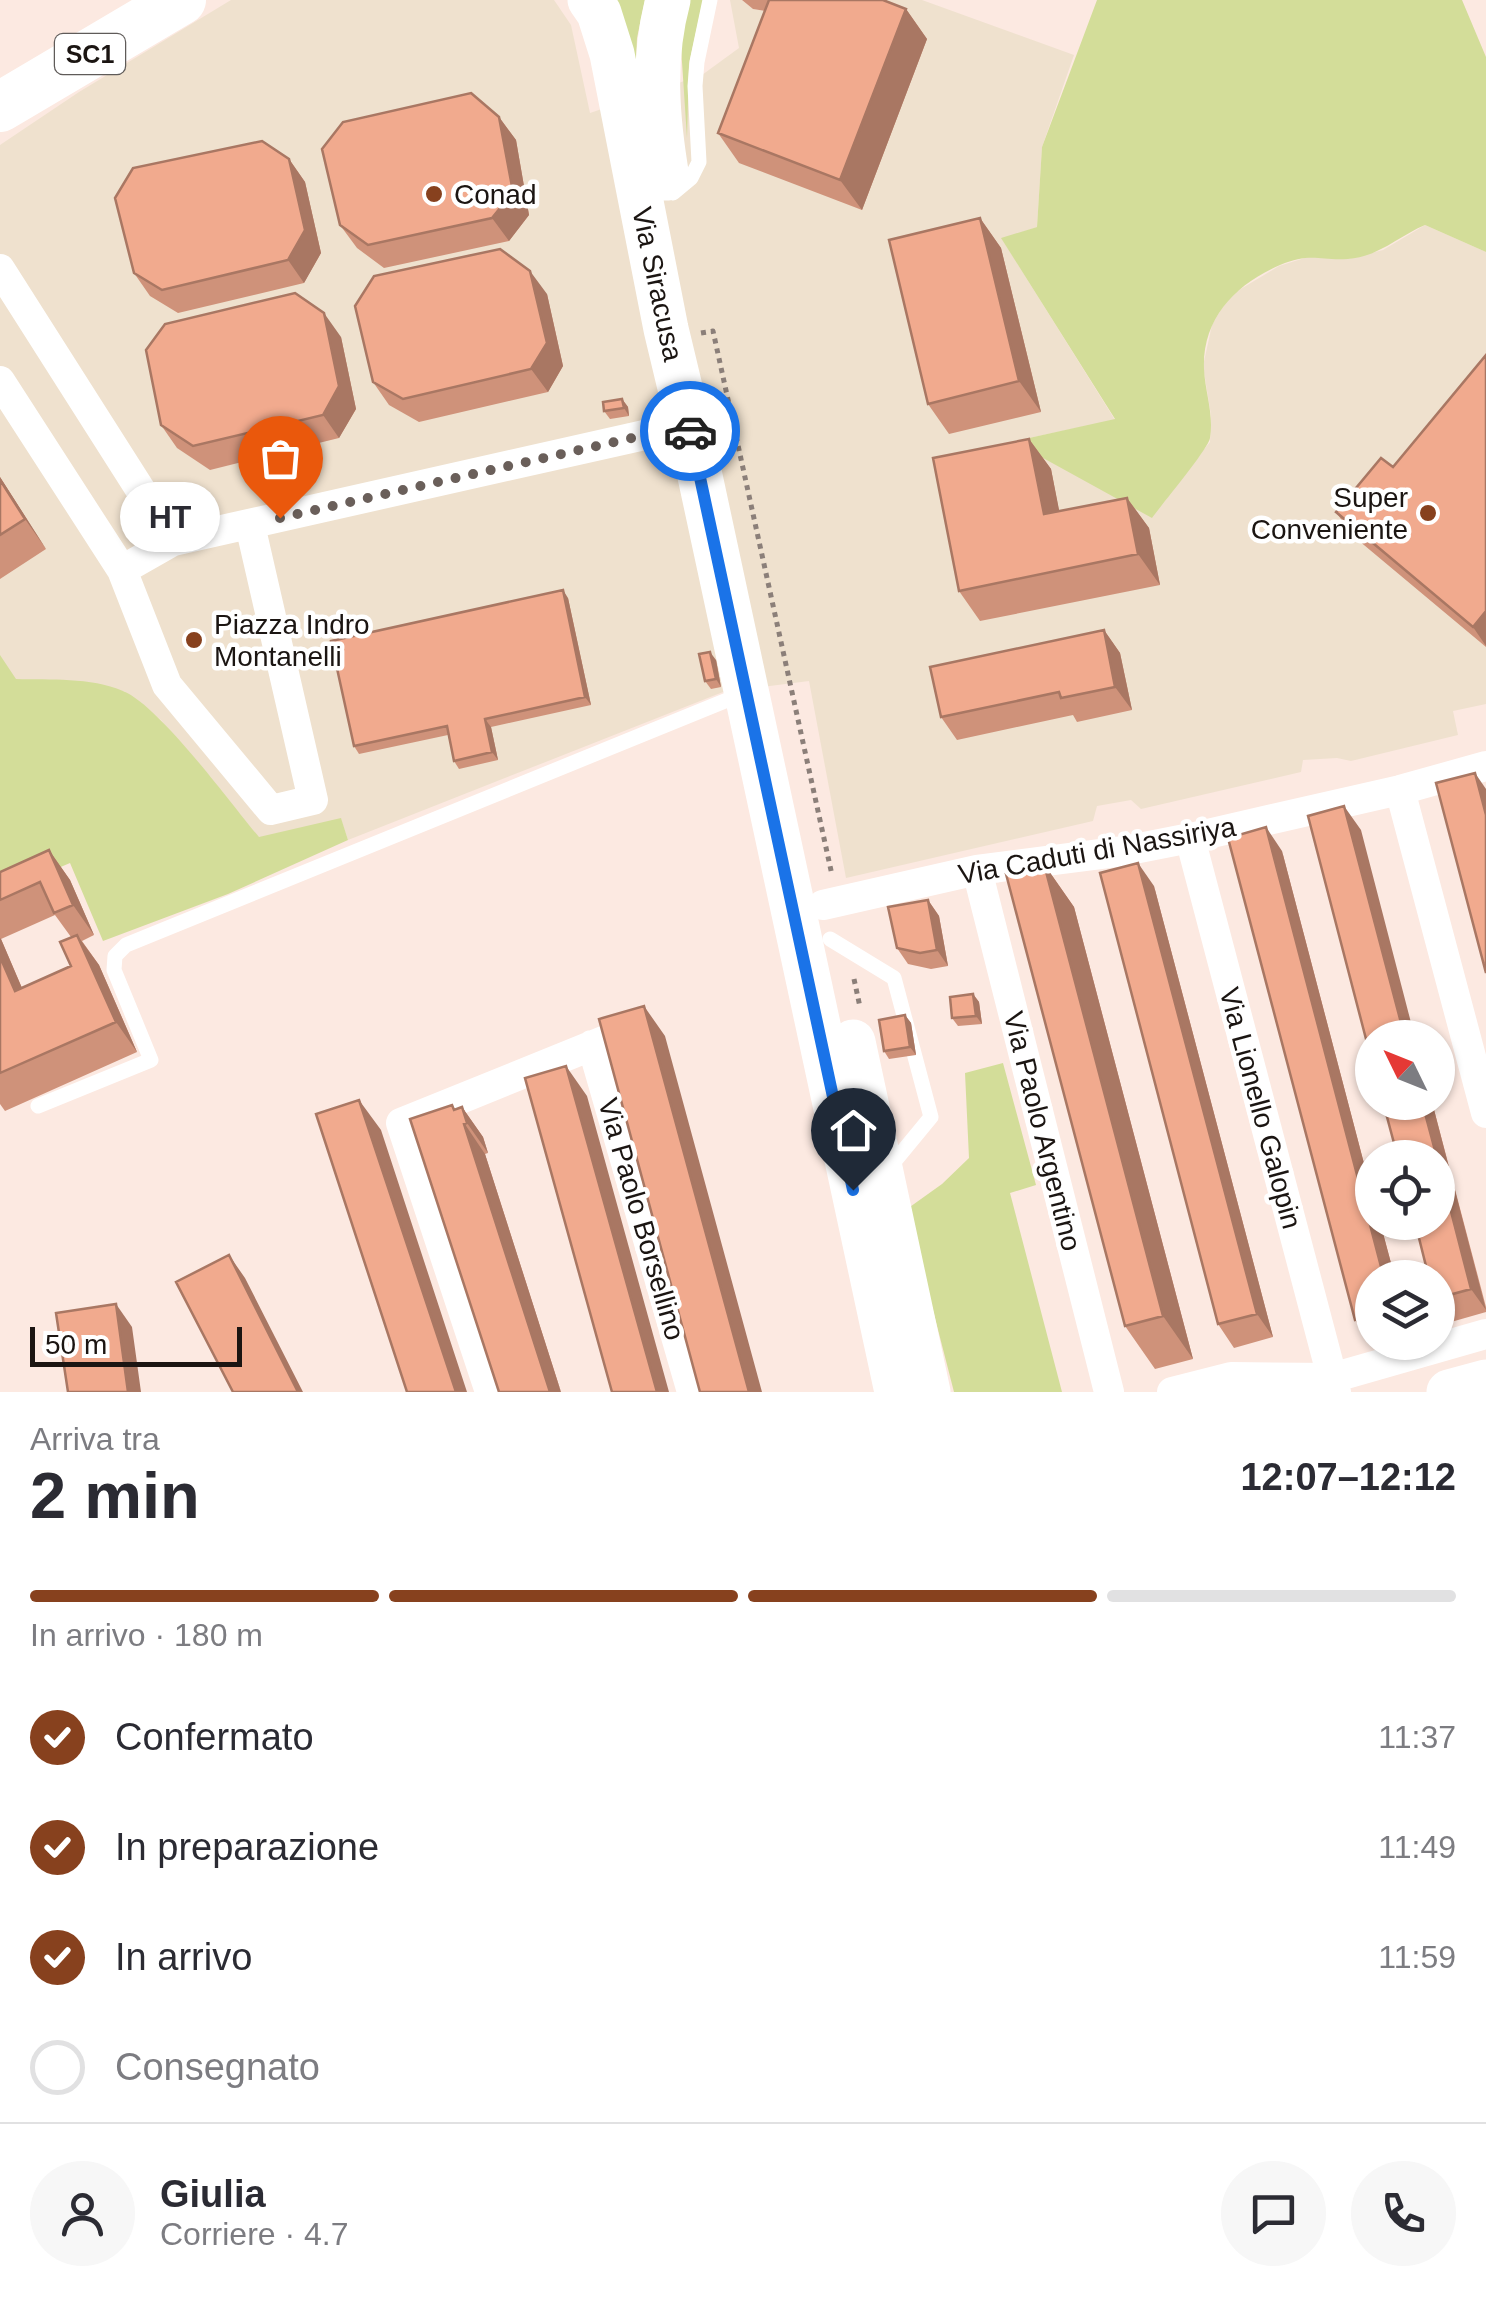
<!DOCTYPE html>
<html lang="it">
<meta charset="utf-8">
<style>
body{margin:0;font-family:Helvetica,sans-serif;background:#f7f7f7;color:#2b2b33;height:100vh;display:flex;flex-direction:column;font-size:38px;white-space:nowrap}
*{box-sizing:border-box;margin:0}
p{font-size:32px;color:#7c7c81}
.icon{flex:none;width:55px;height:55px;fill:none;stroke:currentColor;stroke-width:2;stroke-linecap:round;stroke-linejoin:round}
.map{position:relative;height:1392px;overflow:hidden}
.side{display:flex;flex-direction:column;background:#fff;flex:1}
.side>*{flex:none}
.needle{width:65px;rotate:313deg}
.controls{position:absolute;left:1355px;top:1020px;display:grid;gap:20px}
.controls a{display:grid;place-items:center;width:100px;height:100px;border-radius:50%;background:#fff;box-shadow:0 2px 8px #0004;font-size:50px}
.scale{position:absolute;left:30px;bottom:25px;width:212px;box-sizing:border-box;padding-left:10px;border:5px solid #1b1512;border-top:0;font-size:28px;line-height:35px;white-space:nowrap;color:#1b1512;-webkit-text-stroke:8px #fff;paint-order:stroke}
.pin{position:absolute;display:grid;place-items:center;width:85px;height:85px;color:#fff;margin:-102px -42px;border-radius:50% 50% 50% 0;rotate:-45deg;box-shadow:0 0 10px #0007}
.pin .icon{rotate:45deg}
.courier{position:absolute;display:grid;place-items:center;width:100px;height:100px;margin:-50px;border:8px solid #1a73e8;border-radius:50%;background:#fff;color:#222;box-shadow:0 2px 12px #0007}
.bubble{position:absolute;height:70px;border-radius:35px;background:#fff;box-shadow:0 2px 8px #0004;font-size:32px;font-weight:700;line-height:70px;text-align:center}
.headline em{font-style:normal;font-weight:700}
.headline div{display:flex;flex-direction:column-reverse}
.headline{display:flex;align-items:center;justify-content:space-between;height:170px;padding:0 30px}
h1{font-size:65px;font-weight:700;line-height:75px}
.bar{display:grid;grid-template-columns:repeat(4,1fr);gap:15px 10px;align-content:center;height:120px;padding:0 30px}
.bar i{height:12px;border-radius:8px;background:#e1e1e2}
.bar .current{background:#87411e}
.bar p{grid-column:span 4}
.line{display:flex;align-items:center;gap:25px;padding:0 30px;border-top:2px solid #e1e1e2}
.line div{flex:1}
.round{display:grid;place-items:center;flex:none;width:105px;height:105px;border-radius:52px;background:#f7f7f7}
ol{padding:0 30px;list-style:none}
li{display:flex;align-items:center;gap:30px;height:110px}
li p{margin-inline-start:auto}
li .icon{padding:10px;border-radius:50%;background:#87411e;color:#fff;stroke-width:4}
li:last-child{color:#7c7c81}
li i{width:55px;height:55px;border:5px solid #e1e1e2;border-radius:50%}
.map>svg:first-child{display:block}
</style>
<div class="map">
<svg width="1486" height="1392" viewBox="0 0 1486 1392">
<rect width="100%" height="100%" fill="#fce9e1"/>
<!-- commercial -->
<path fill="#efe1ce" d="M231,0H554L571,25L590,113L702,75L739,48L730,0H742L753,9L765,11L781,0H922L1074,55L1042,147L1037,227L1002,239L1115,420L1029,438L1186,471L1210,442L1211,415L1203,366L1212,325L1229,296L1279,266L1314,255L1348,259L1383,250L1425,225L1486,252V704L1453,711L1458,735L1351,761L1337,758L1303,760L1301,772L1141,809L1131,800L1097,806L1093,821L846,878L809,681L723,692L348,840L341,819L259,838L161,720L124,691L0,687V145L79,92Z"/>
<!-- green -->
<path fill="#d3dd99" d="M605,0H645L637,38L635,84Z
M685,0H703L689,64L687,138L681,47Z
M1097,0H1462L1486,57V252L1425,225C1399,236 1378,257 1348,259C1320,261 1311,252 1280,265C1236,284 1202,318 1204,369C1205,392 1214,414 1210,438C1209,448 1162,504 1152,518L1034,453L1029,438L1115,419L1001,238L1037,227L1042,147Z
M0,655L16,679C50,680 90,677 123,691C160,706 230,803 259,837L341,818L348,840L228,894L103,941L70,863L0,893Z
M1003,1063L1036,1185L1010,1193L1062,1392H954L907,1209L942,1184L969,1158L965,1073Z"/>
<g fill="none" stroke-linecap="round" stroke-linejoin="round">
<!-- path -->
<path stroke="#8b7f79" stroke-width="5" stroke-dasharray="5 5" stroke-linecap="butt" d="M701,333L713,331L832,875
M854,979L860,1007"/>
<!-- lane -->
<path stroke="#fff" stroke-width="15" d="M673,193L691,178L699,162L695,86L697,62L710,0
M830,939L894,978L931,1117L889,1168
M38,1106L151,1060L114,970L115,956L126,945L742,694"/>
<!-- street -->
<path stroke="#fff" stroke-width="30" d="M0,269L173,541
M0,381L122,570L167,685L271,810L313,800L250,525
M122,570L173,541L689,425
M1400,790L1486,1113
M1190,838L1336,1392
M977,870L1109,1392
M823,905L977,870L1124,851L1190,838L1400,790L1486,766
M592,1045L692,1392
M490,1392L401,1123L633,1029
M1172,1392L1231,1377L1332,1378L1486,1334"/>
<!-- secondary -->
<path stroke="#fff" stroke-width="45" d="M590,0L599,13L612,54L666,329L689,425L897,1392
M667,178C657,119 652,59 668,0
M853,1042L928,1392
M1449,1392L1486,1382"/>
<!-- primary -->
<path stroke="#fff" stroke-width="50" d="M0,107L181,0"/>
</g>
<!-- wall -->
<path fill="#cf927a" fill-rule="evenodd" d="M742,0H883L906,9L927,39L862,210L739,163L718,133L765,11L753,9Z
M499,117L516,140L529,215L509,241L384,268L357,248L340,225Z
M289,159L305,182L321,253L304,283L178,313L150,296L134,273Z
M980,218L1001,248L1041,412L949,434L928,404Z
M547,294L563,366L548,392L419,422L389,405L373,382Z
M341,337L356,409L339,438L210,470L177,448L161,425Z
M1486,355V647L1352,535L1336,512L1393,467Z
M622,399L628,407L629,416L610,419L604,411Z
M1029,439L1051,469L1059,511L1127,498L1149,528L1160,585L980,621L959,591Z
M0,477L46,549L0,579Z
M568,598L591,705L491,727L498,760L459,769L454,761L448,735L359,754L354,746Z
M1104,630L1120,653L1132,710L1077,722L1073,715L957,740L941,717Z
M716,660L721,687L711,689L705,681Z
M49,850L70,880L94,935L82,941L99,965L137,1052L5,1111L0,1104V872ZM55,915L71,937V966L22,988L1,939Z
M1282,851L1372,1194V1222H1380L1395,1278H1372L1373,1342L1371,1343L1355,1320Z
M1044,864L1074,907L1193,1359L1155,1369L1125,1326Z
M1154,886L1273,1337L1234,1348L1218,1324Z
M928,900L939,916L948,966L931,969L908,964L897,948Z
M973,994L979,1002L982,1024L958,1026L952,1018Z
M905,1015L911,1023L916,1055L889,1059L884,1051Z
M1383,1102H1432L1486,1307V1312L1451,1322L1438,1302V1278Z
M462,1107L483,1137L488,1153L485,1154L561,1392L455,1109Z"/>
<!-- shaded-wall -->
<path fill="#a97763" d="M906,9L927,39L862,210L840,180Z
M499,117L516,140L529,215L509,241L492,218Z
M289,159L305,182L321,253L304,283L288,260Z
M980,218L1001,248L1041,412L1019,381Z
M530,271L547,294L563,366L548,392L531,369Z
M324,313L341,337L356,409L339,438L323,415Z
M622,399L628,407L629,416L624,408Z
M1029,439L1051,469L1066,545L1044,514Z
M0,477L46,549L25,519L0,480Z
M1127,498L1149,528L1160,585L1138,554Z
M563,590L568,598L591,705L585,697Z
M1486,611V646L1473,627Z
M1104,630L1120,653L1132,710L1115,687Z
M710,652L716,660L721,687L716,679Z
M485,719L491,727L498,760L492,752Z
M1475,773L1486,789V815Z
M1344,806L1361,830L1415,1038H1405Z
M1266,827L1282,851L1372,1194V1222H1380L1395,1278H1384Z
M49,850L70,880L94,935L73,905Z
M1138,863L1154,886L1273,1337L1257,1314Z
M1044,864L1074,907L1193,1359L1163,1316Z
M928,900L939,916L948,966L937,950Z
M77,935L99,965L137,1052L116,1022Z
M0,938L1,939L36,1021L15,991L0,957Z
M973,994L979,1002L982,1024L976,1016Z
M644,1006L665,1036L762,1392H749Z
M905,1015L911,1023L916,1055L910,1047Z
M566,1066L587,1096L669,1392H657Z
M359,1100L381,1130L467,1392H456Z
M1422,1102H1432L1486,1310L1471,1289Z
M452,1105L485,1154L561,1392H550Z
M462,1107L483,1137L488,1153L467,1123Z
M229,1255L245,1278L303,1392H298Z
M116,1304L132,1327L141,1392H128Z"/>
<!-- building -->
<path fill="#f1aa8e" stroke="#a97763" stroke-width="2.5" d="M769,0H883L906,9L840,180L718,133Z
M471,93L499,117L513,192L492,218L368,245L340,225L322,149L343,122Z
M262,141L289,159L305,230L288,260L162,290L134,273L115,198L133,168Z
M980,218L1019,381L928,404L889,240Z
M500,249L530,271L547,343L531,369L403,399L373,382L355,306L374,276Z
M295,293L324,313L339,386L323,415L193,446L161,425L146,350L165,324Z
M1486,355V611L1473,627L1336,512L1381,458L1393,467Z
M622,399L624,408L604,411L603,402Z
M1029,439L1044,514L1127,498L1138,554L959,591L933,458Z
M0,480L25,519L0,535Z
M563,590L585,697L485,719L492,752L454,761L447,726L354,746L331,641Z
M1104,630L1115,687L1061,698L1059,692L941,717L930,667Z
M710,652L716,679L705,681L699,654Z
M1475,773L1486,815V973L1436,783Z
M1344,806L1405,1038H1372V1062L1308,816Z
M1266,827L1384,1278H1372V1315L1355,1320L1228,838Z
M49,850L73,905L54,913L40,882L0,900V872Z
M1138,863L1257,1314L1218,1324L1100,873Z
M1044,864L1163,1316L1125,1326L1006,874Z
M928,900L937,950L920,953L897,948L888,907Z
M77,935L116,1022L0,1073V957L15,991L71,966L60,942Z
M973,994L976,1016L952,1018L950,997Z
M644,1006L749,1392H700L599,1019Z
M905,1015L910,1047L884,1051L879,1020Z
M566,1066L657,1392H612L525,1078Z
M359,1100L456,1392H407L316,1114Z
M1383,1102H1422L1437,1158H1398Z
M452,1105L454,1110L462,1107L467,1123L464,1124L550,1392H499L410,1119Z
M1438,1161L1471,1289L1438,1298V1278H1429L1415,1222H1438Z
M229,1255L298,1392H233L176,1282Z
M116,1304L128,1392H68L56,1313Z"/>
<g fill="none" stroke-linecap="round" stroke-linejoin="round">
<!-- done -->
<path stroke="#6a5f5a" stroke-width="10" stroke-dasharray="0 18" d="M280,518L689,425L690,431"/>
<!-- route -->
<path stroke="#1a73e8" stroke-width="12" d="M690,431L853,1190"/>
</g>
<!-- markers -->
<g fill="#87411e" stroke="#fff" stroke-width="4">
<circle cx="434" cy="194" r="10"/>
<circle cx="1428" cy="513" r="10"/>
<circle cx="194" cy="640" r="10"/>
</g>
<g text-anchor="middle" stroke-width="9" stroke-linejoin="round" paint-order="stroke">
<!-- shield labels -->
<rect fill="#fff" stroke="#5f5b59" stroke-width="2.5" x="55" y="34" width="70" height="40" rx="8"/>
<g font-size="25" font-weight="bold" fill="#1b1512">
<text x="90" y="63">SC1</text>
</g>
<!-- poi labels -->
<g font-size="28" fill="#1b1512" stroke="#fff" text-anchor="start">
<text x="454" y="204">Conad</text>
<text x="1408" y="507" text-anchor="end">Super<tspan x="1408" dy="32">Conveniente</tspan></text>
<text x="214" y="634">Piazza Indro<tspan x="214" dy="32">Montanelli</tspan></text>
</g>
<!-- street labels -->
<g font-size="28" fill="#1b1512" stroke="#fff">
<text transform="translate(658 284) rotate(78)" y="10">Via Siracusa</text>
<text transform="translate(1097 850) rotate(-10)" y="10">Via Caduti di Nassiriya</text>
<text transform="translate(1261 1108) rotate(75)" y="10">Via Lionello Galopin</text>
<text transform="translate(1043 1131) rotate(76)" y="10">Via Paolo Argentino</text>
<text transform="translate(642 1219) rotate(74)" y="10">Via Paolo Borsellino</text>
</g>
</g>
</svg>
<div class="controls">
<a><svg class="needle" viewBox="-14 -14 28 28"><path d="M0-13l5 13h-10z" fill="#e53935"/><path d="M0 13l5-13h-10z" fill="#7c7c81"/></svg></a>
<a><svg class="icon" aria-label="locate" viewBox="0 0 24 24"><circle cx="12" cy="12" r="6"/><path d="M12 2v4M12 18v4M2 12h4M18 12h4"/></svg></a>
<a><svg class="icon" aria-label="layers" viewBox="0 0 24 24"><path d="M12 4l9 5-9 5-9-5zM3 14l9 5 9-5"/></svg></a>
</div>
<div class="scale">50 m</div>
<div class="pin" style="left:280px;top:518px;background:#ea580c"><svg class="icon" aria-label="bag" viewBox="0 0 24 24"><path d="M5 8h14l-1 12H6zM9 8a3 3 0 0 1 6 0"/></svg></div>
<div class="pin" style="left:853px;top:1190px;background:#1f2937"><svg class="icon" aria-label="home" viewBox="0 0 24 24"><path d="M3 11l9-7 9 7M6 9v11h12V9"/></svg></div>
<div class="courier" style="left:690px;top:431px"><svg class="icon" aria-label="car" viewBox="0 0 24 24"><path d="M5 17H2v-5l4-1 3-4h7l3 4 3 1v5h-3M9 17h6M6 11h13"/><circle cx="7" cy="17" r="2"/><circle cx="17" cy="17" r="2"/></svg></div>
<div class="bubble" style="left:120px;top:482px;width:100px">HT</div>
</div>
<section class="side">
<div class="headline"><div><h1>2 min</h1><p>Arriva tra</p></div><em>12:07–12:12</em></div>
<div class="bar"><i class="current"></i><i class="current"></i><i class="current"></i><i></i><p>In arrivo · 180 m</p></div>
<ol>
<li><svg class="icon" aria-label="check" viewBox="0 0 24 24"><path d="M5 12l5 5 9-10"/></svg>Confermato<p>11:37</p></li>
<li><svg class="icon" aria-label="check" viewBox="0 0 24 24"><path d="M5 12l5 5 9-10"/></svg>In preparazione<p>11:49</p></li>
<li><svg class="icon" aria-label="check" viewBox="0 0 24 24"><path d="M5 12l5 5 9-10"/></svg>In arrivo<p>11:59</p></li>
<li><i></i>Consegnato</li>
</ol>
<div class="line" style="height:180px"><a class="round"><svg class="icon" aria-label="person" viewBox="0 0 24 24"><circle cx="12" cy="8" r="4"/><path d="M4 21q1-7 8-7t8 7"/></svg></a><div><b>Giulia</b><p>Corriere · 4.7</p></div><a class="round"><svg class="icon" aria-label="chat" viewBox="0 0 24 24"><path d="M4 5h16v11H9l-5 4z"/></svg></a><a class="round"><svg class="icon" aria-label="phone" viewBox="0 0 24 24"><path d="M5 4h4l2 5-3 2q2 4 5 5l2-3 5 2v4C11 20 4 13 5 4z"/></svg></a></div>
</section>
